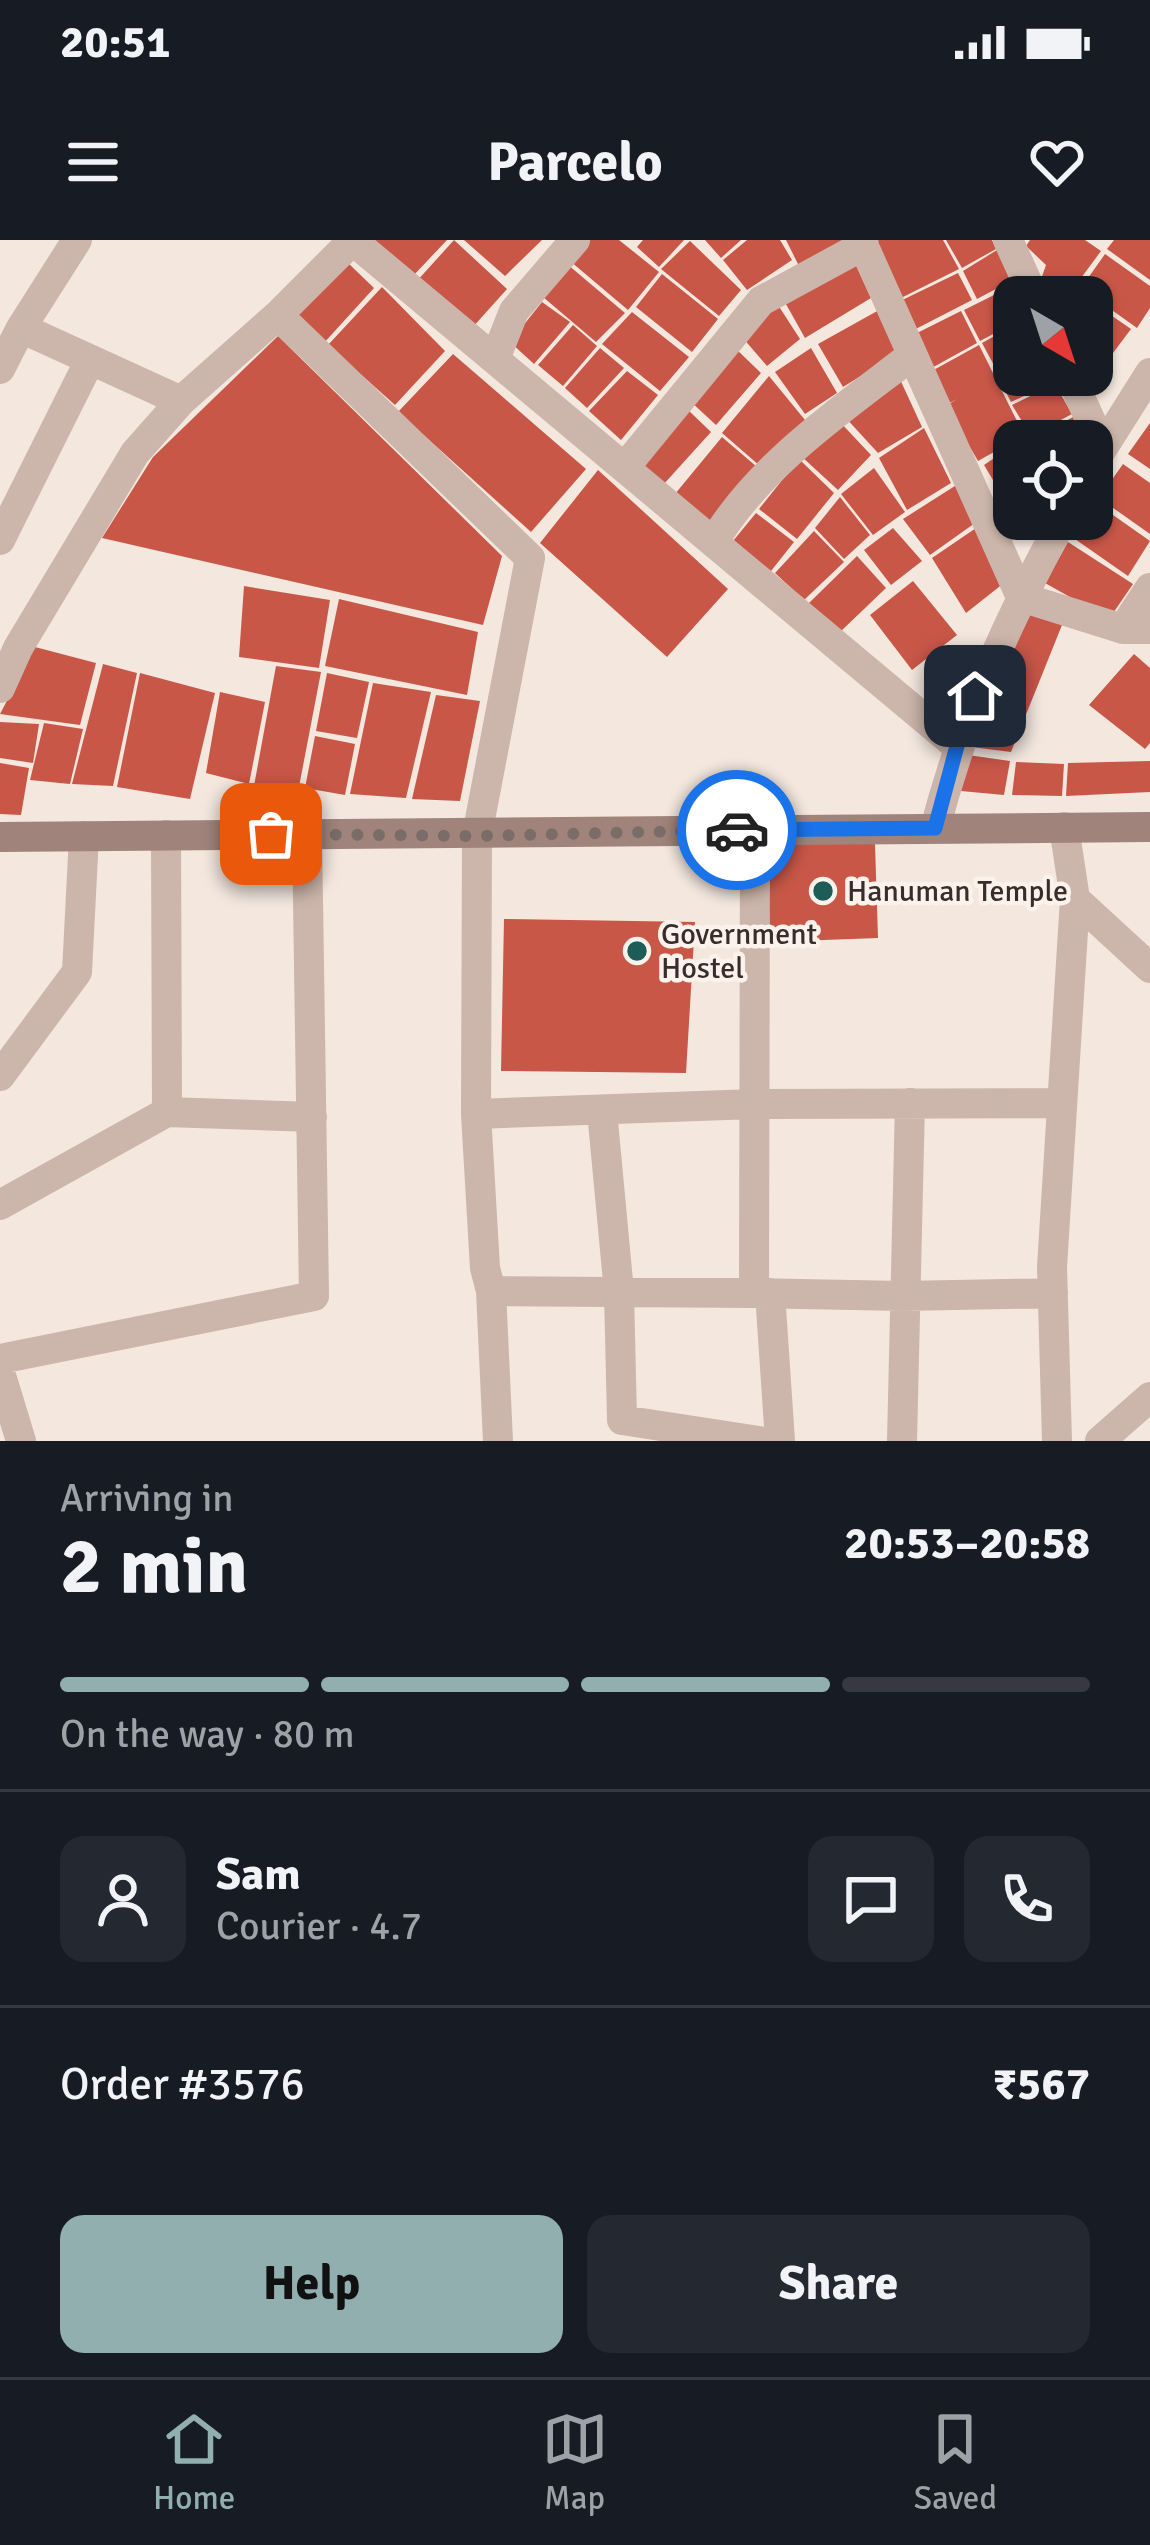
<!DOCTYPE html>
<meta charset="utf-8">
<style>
body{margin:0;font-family:Signika,sans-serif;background:#242831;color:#f1f3f6;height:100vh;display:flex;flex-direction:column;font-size:45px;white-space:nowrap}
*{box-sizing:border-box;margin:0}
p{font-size:39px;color:#9ea1a6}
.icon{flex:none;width:66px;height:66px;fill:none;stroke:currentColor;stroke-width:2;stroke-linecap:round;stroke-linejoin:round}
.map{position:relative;height:1201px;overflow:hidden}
.sheet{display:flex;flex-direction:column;background:#171b24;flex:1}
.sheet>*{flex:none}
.needle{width:78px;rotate:141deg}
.controls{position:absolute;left:993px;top:36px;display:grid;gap:24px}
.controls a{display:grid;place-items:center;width:120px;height:120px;border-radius:24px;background:#171b24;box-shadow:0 3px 9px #0004;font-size:60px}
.pin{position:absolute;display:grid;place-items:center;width:102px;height:102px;color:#fff;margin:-51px;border-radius:24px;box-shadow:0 6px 18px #0006}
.courier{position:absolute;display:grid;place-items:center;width:120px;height:120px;margin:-60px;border:9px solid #1a73e8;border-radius:50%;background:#fff;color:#222;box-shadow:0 3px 15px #0007}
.head em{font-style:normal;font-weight:700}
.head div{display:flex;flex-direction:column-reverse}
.head{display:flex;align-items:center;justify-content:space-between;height:204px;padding:0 60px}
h1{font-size:78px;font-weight:700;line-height:90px}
.bar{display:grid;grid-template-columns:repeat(4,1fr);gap:18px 12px;align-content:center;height:144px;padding:0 60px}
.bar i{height:15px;border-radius:9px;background:#363941}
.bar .selected{background:#92afaf}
.bar p{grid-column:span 4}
.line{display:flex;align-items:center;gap:30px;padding:0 60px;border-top:3px solid #363941}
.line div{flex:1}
.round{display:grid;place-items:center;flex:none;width:126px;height:126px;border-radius:24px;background:#242831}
.cta{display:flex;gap:24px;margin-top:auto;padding:24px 60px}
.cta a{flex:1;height:138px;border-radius:24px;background:#92afaf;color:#111;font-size:48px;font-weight:700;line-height:138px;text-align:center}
.cta a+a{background:#242831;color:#f1f3f6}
.status{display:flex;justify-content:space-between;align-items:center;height:84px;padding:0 60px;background:#171b24;direction:ltr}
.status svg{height:33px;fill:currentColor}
header{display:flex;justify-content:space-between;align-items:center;height:156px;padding:0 60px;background:#171b24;font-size:54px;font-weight:700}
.tabs{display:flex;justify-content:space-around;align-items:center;height:168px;border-top:3px solid #363941;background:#171b24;font-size:33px;color:#9ea1a6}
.tabs a{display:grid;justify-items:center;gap:6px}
.tabs .selected{color:#92afaf}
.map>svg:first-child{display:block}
</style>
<div class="status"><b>20:51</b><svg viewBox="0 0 49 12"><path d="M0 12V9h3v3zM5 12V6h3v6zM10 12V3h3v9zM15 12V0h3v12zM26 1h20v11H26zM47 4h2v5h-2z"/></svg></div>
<header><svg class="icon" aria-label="menu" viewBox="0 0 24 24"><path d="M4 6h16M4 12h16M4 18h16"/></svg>Parcelo<svg class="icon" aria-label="heart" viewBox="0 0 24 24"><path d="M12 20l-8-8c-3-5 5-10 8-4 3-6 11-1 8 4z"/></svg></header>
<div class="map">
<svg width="1150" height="1201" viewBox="0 0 1150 1201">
<rect width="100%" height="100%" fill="#f3e7de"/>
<!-- building -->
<path fill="#c85748" d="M369,0H447L413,36Z
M454,0L507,49L472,88L416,42Z
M464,0H542L505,36Z
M587,0H619L659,32L628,70L570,21Z
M643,0H684L659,27L637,7Z
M705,0H741L721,18Z
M747,0H780L792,20L747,50L723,20Z
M786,0H844L799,26Z
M878,0H943L959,29L895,61L869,5Z
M946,0H992L996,9L962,28Z
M1030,0H1085L1101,11L1067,57L1039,45L1046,25L1026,6Z
M1114,0H1150V40L1107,9Z
M690,1L741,50L719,76L661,29Z
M997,10L1011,41L977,59L963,31Z
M1105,14L1150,46V68L1137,88L1081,48Z
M345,20L374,48L323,104L295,74Z
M854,21L871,58L805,98L782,57Z
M567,24L625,73L596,102L543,57Z
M958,33L972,60L908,93L894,64Z
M662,34L718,79L692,112L636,67Z
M1012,46L1017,57H1014V83L980,101L964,70Z
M382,47L445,111L395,165L328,105Z
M542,62L570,82L534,124L510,102Z
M1092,62L1131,89L1092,141Z
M778,65L800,99L767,126L742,97Z
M879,70L898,113L843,147L818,104Z
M961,71L977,103L928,130L911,96Z
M632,72L689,117L660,151L602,104Z
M573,85L597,106L563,146L538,125Z
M1014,85V120L996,129L982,103Z
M278,96L502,316L483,385L102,298L153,217Z
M979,105L1024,195L978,221L946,166L957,159L946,165L930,132Z
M734,107L761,133L716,185L690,161Z
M600,108L624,128L587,168L565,148Z
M811,108L837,153L805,174L775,132Z
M453,114L586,229L531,292L398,172Z
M1014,124V135H1051L1054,142L1011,162L996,133Z
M627,131L658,155L621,200L589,171Z
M898,135L922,187L878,213L844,176Z
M769,136L805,180L760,226L722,193Z
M1055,144L1072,174L1031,196L1012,165Z
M685,167L711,192L663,245L637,220Z
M1073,177L1083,201H1035L1034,198Z
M839,181L871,215L838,250L801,216Z
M1150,183V229L1128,214Z
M924,188L951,243L907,270L879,218Z
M722,197L757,227L709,283L675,254Z
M1012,206L1014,209V275L984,225Z
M799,219L834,253L797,299L759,269Z
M1123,224L1150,243V294L1099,258Z
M874,228L905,272L873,295L841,254Z
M598,230L728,349L667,417L540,303Z
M958,244L975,283L930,315L903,279Z
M840,257L870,295L844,319L815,288Z
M1096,263L1150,301L1128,336L1072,297L1085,279H1092Z
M756,273L794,302L771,331L733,301Z
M893,288L922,321L891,345L864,310Z
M976,288L1004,343L966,373L932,318Z
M814,291L844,322L804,360L775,333Z
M1068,302L1133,344L1109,379L1045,343Z
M857,316L886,348L839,393L808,364Z
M913,341L957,395L912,430L870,375Z
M244,346L330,360L319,428L239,417Z
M339,359L478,392L467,455L325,426Z
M1028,367L1064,380L1011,512L971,507Z
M35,407L96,423L80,485L0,474Z
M1134,414L1150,428V503L1145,509L1089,465Z
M103,424L137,433L113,546L72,544Z
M276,426L321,432L298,552L254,546Z
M140,433L215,453L190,559L117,547Z
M327,433L369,442L357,498L316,491Z
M373,443L431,452L406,558L350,554Z
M220,452L265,462L249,544L206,533Z
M436,455L480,461L460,561L412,559Z
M0,482L39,484L33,523L0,518Z
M44,483L83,489L70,544L30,540Z
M315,496L355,504L345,555L305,548Z
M968,515L1010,521L1004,555L961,551Z
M1150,521V552L1066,556L1068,523Z
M1016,522L1064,524L1062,556L1012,555Z
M0,523L29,528L21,575L0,574Z
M767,603L875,604L878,698L770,702Z
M504,679L695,682L686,833L501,831Z"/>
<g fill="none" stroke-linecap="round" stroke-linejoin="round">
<!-- street -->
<path stroke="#ccb5aa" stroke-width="30" d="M77,0L21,88L181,161
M352,0L957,506
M861,0L1021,357L1123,389H1150
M1008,0L1034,57
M278,75L530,318L477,595L476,874L485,1028L491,1051L754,1053
M495,119L514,71L575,0
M0,129L21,88
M1070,135L1102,206
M1092,225L1150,133
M625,227L761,61L864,5
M0,300L90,120
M714,301C761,224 841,170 911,116
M1123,389L1150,348
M0,448L18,408L135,213L181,161L278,75L353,0
M1064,587L1075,659L1150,728
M935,588C966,472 1006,384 1063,279
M755,590L754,1053L903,1056L1053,1053
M0,836L77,732L84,596
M602,871L619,1052L622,1180L759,1201
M167,872L312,877
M476,874L755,864L1062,863
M0,965L167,872L166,595
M491,1051L498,1201
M770,1053L780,1201
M0,1119L314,1056L307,594
M0,1132L21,1201
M902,1201L910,863
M1057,1201L1052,1027L1075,659
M1100,1201L1150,1157"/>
<!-- secondary -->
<path stroke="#a0847b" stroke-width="30" d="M0,597L1150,587"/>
</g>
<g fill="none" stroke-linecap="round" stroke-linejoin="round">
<!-- done -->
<path stroke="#7a6d68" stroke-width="12" stroke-dasharray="0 21.6" d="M271,594L477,596L737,590"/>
<!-- route -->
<path stroke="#1a73e8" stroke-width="15" d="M737,590L935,588L957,506L975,456"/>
</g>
<!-- markers -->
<g fill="#1e5c58" stroke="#faf2eb" stroke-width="4.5">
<circle cx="823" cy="651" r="12"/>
<circle cx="637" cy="711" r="12"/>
</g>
<g text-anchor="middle" stroke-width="9" stroke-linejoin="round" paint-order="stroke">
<!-- poi labels -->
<g font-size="30" fill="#392c29" stroke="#faf2eb" text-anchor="start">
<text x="847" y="661">Hanuman Temple</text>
<text x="661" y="704">Government<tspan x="661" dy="34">Hostel</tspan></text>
</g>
</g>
</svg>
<div class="controls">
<a><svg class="needle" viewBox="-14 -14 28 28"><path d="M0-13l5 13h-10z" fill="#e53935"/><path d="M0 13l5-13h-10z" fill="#9ea1a6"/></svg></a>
<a><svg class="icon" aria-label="locate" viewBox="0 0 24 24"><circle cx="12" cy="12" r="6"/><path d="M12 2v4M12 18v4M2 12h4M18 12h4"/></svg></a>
</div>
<div class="pin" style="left:271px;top:594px;background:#ea580c"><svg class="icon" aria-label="bag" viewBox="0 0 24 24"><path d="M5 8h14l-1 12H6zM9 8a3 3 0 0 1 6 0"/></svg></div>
<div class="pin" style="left:975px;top:456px;background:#1f2937"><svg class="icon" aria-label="home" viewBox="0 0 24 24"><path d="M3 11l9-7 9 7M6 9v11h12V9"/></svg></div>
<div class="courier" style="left:737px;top:590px"><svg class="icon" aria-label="car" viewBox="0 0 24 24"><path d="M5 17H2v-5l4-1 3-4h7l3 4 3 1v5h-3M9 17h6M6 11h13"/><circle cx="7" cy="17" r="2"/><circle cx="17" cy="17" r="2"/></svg></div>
</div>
<section class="sheet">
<div class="head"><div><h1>2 min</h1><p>Arriving in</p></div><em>20:53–20:58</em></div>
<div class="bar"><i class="selected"></i><i class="selected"></i><i class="selected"></i><i></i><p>On the way · 80 m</p></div>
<div class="line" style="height:216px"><a class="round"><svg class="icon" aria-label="person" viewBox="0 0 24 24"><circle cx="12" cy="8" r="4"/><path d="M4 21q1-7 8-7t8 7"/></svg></a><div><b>Sam</b><p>Courier · 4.7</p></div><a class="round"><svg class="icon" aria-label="chat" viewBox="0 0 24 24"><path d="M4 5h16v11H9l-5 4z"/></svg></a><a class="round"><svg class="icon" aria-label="phone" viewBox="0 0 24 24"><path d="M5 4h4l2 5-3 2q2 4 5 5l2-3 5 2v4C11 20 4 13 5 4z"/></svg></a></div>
<div class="line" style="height:156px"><div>Order #3576</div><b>₹567</b></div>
<div class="cta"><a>Help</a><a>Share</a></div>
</section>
<nav class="tabs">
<a class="selected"><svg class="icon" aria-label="home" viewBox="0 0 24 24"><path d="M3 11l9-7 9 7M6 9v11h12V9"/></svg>Home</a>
<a><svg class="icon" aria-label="map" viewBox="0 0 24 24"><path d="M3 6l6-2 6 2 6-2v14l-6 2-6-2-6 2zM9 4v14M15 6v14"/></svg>Map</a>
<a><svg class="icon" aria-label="saved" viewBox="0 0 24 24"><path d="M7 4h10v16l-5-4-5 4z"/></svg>Saved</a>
</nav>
